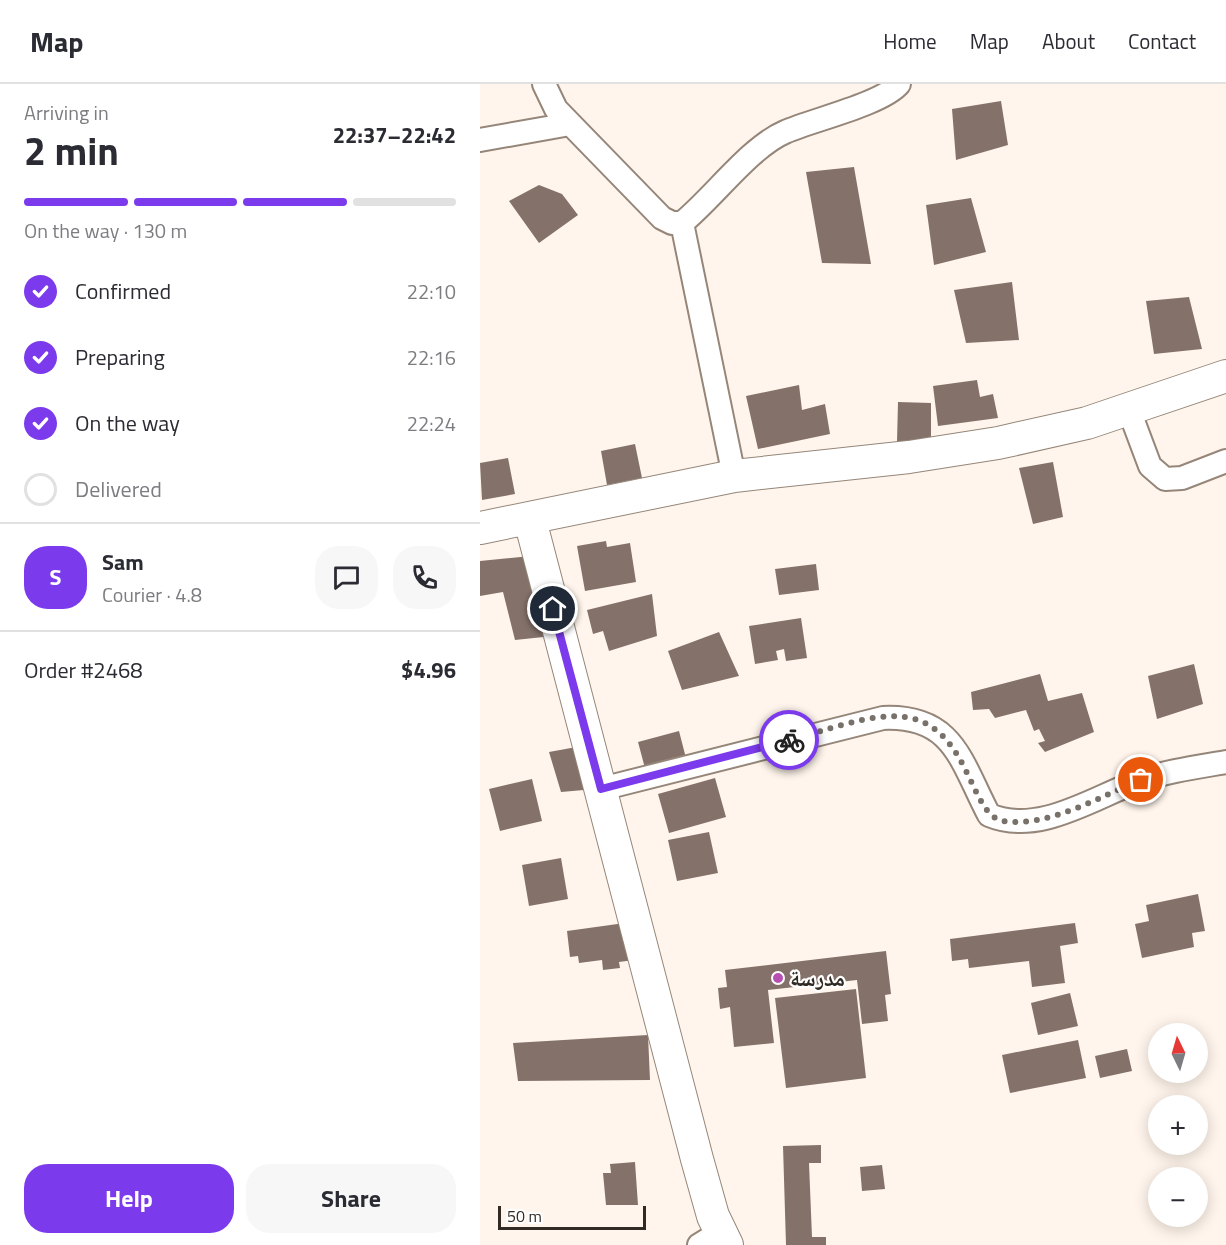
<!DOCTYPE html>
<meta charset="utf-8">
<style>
body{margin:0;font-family:"Titillium Web","Noto Naskh Arabic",sans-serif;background:#f7f7f7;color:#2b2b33;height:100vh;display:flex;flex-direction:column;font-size:22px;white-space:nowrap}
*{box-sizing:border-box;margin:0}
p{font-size:20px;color:#7c7c81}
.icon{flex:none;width:33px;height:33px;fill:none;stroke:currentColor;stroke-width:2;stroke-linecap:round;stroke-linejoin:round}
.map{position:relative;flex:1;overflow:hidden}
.sheet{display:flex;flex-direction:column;background:#fff;width:480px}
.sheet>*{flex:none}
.needle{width:39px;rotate:355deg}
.fabs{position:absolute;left:668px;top:939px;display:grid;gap:12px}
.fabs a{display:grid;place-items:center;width:60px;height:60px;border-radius:50%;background:#fff;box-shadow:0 3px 15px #0003;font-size:30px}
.scale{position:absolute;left:18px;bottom:15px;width:148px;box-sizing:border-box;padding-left:6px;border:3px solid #302a24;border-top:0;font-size:16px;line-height:21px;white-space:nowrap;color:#302a24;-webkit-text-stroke:4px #fff;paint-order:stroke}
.pin{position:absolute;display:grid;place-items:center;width:51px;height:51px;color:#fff;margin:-26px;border:3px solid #fff;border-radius:50%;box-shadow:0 2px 6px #0007}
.courier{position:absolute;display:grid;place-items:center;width:60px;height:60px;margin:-30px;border:4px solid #7c3aed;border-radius:50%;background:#fff;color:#222;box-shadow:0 2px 8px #0007}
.head em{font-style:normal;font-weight:700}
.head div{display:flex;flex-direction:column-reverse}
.head{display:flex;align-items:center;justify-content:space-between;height:102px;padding:0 24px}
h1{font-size:39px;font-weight:700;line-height:45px}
.bar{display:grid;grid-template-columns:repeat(4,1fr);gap:9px 6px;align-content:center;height:72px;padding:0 24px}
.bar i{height:8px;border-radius:4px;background:#e1e1e2}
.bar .selected{background:#7c3aed}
.bar p{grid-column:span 4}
.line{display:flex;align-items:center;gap:15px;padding:0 24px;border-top:2px solid #e1e1e2}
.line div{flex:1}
.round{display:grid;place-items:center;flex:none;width:63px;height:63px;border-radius:24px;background:#f7f7f7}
ol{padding:0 24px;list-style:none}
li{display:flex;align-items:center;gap:18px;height:66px}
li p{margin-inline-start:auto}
li .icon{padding:6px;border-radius:50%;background:#7c3aed;color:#fff;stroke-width:4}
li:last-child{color:#7c7c81}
li i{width:33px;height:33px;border:3px solid #e1e1e2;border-radius:50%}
.cta{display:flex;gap:12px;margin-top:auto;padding:12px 24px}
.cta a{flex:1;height:69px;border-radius:24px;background:#7c3aed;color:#fff;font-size:24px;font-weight:700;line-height:69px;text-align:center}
.cta a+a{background:#f7f7f7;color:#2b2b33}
header{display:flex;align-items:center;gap:36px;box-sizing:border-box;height:84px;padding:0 30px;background:#fff;border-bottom:2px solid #e1e1e2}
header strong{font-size:28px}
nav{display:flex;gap:33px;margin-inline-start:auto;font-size:21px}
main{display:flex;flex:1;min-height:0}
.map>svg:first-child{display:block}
</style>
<header>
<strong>Map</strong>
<nav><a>Home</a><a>Map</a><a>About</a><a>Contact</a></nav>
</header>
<main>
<section class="sheet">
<div class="head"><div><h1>2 min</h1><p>Arriving in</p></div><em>22:37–22:42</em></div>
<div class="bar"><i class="selected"></i><i class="selected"></i><i class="selected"></i><i></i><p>On the way · 130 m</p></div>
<ol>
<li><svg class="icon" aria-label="check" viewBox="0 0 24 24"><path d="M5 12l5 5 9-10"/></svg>Confirmed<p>22:10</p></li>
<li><svg class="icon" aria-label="check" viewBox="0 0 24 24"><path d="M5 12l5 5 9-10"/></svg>Preparing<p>22:16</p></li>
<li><svg class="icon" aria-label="check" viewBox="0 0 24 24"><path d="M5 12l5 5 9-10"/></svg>On the way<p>22:24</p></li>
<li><i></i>Delivered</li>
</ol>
<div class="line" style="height:108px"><b class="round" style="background:#7c3aed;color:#fff">S</b><div><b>Sam</b><p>Courier · 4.8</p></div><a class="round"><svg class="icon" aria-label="chat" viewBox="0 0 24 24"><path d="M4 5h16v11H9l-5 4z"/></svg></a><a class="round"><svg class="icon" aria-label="phone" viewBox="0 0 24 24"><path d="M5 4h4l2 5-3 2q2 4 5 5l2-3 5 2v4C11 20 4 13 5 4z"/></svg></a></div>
<div class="line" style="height:78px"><div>Order #2468</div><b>$4.96</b></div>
<div class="cta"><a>Help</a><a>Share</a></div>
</section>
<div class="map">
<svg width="746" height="1161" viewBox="0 0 746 1161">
<rect width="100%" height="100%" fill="#fff5ec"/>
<!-- building -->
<path fill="#84726a" d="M521,17L528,61L476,76L472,25Z
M374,83L391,180L342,179L326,88Z
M59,101L82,110L98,131L59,159L29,117Z
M491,114L506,168L454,181L446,121Z
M532,198L539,256L486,259L474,206Z
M709,213L722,265L674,270L666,217Z
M497,296L500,313L513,310L518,334L458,342L453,302Z
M319,301L322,326L345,320L350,350L278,365L266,312Z
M418,318L451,319V354L417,358Z
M155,360L162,394L127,401L121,367Z
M28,374L35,410L2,416L0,379Z
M573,378L583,433L553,440L539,384Z
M126,457L127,463L150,459L156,498L105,507L97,462Z
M51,472L73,552L35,556L23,508L0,512V477Z
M336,480L339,506L299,511L295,485Z
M172,510L177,552L129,567L123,547L113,550L107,526Z
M321,534L327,574L306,577L304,565L296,567L298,576L275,580L269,542Z
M239,548L259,592L202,606L188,567Z
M714,580L723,620L677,635L668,592Z
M560,590L568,617L602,609L614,648L565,668L558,659L565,657L559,645L554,647L546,626L515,634L509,625L493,626L491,608Z
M199,647L207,678L166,688L158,658Z
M102,662L115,705L81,708L69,668Z
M235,694L246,733L189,749L178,710Z
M52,695L62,737L20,747L9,705Z
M229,748L238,789L197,797L188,756Z
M81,774L88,815L49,822L42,781Z
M718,810L725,847L712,849L714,863L662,874L655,840L669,837L666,821Z
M152,838L154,876L139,878L140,884L123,886L122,876L99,879L98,872L90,873L87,847Z
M595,839L598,859L580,862L585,899L552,903L549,877L489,884L488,875L472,877L470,855Z
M406,867L411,910L405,911L408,937L382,940L377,896L288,906L294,959L254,963L250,923L240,925L238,904L247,903L245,886Z
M376,905L386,994L306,1004L295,914Z
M590,909L598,942L558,951L551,919Z
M168,951L170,996L38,997L33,959Z
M598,956L606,994L530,1009L522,971Z
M647,965L652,987L620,994L615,972Z
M341,1061V1079H329L332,1153H346V1161H306L303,1062Z
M155,1078L158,1121H126L123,1089H131L130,1080Z
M402,1081L405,1105L382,1107L380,1083Z"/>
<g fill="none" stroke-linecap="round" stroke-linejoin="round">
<defs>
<path id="street" d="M64,0L76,25L182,134L192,139H202C233,114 270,63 305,48C332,36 402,20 419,0
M0,56L90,40
M202,139L254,392
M649,326L670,382L685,395L702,394L746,377
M121,705L403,634C474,631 481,678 509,731C559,752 614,713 659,697C687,687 717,683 746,678
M219,1161L240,1148"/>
<path id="secondary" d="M50,436L217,1075L233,1132L247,1161
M0,444L254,392L429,373L518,359L607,339L746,292"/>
</defs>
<!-- street casing -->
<use href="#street" stroke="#958679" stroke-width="26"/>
<!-- secondary casing -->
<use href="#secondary" stroke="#958679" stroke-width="34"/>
<!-- street -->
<use href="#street" stroke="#fff" stroke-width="22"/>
<!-- secondary -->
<use href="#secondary" stroke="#fff" stroke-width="32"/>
</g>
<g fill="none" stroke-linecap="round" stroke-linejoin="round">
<!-- done -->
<path stroke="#78716a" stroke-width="6" stroke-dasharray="0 10.8" d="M309,656C342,648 392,628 425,633C490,642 489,731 523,737C569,744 620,712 661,696"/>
<!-- route -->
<path stroke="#7c3aed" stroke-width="8" d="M73,525L121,705L309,656"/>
</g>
<!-- markers -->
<circle fill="#b850b3" stroke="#fff" stroke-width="2" cx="298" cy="894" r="6"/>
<g text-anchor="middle" stroke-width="4.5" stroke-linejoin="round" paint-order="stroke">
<!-- poi labels -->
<g font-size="22" font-weight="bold" fill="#302a24" stroke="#fff" text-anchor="start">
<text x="310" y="902">مدرسة</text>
</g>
</g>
</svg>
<div class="fabs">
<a><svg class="needle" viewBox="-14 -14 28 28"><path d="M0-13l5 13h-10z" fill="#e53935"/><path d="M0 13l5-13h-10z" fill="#7c7c81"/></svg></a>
<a>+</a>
<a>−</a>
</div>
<div class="scale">50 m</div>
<div class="pin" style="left:661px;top:696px;background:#ea580c"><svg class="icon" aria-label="bag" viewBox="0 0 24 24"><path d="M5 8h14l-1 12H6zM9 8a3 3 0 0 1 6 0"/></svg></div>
<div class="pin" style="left:73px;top:525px;background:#1f2937"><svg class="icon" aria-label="home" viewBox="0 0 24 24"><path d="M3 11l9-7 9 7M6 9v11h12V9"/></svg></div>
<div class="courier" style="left:309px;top:656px"><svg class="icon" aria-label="bike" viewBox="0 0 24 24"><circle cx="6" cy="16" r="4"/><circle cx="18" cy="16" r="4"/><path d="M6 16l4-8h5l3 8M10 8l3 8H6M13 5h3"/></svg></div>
</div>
</main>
